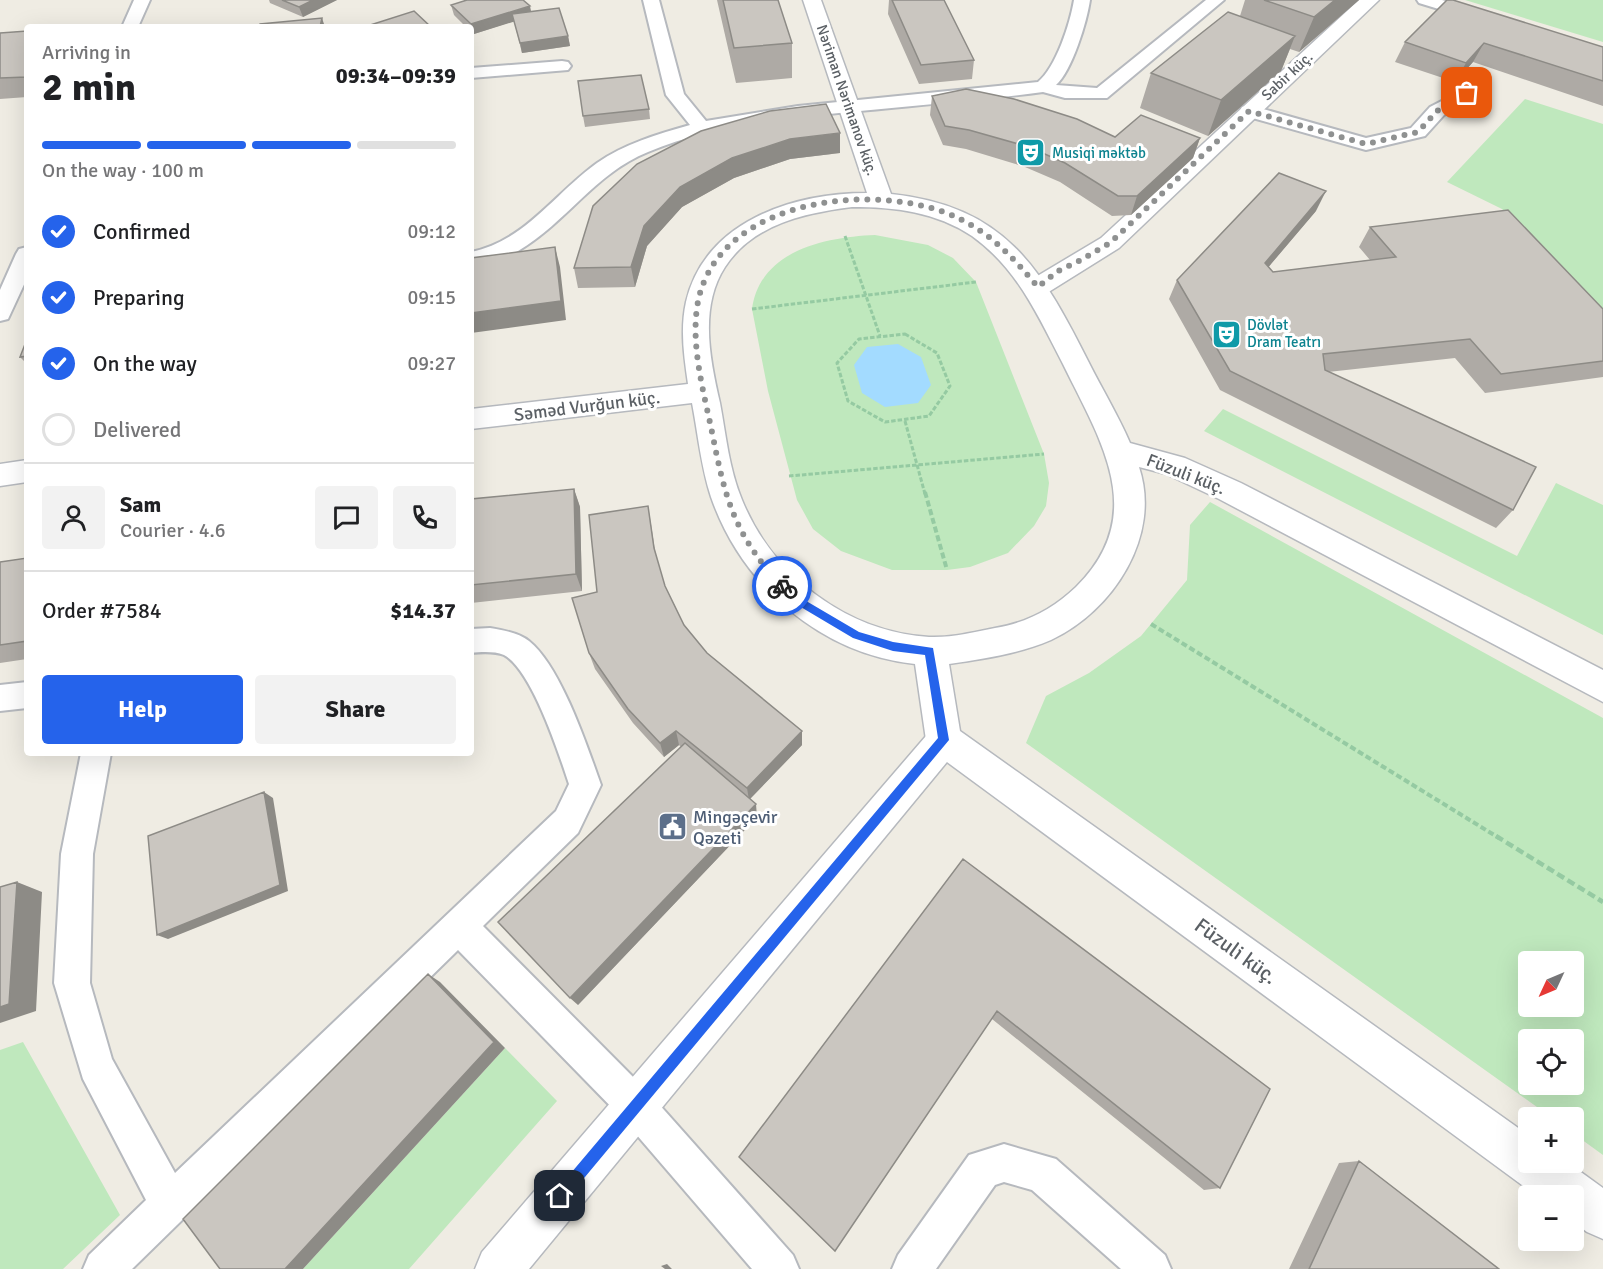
<!DOCTYPE html>
<meta charset="utf-8">
<style>
body{margin:0;font-family:Signika,sans-serif;background:#f2f2f2;color:#202124;height:100vh;display:flex;flex-direction:column;font-size:22px;white-space:nowrap}
*{box-sizing:border-box;margin:0}
p{font-size:20px;color:#757577}
.icon{flex:none;width:33px;height:33px;fill:none;stroke:currentColor;stroke-width:2;stroke-linecap:round;stroke-linejoin:round}
.map{position:relative;flex:1;overflow:hidden}
.panel{position:absolute;left:24px;top:24px;width:450px;height:732px;display:flex;flex-direction:column;background:#fff;border-radius:6px;box-shadow:0 6px 24px #0002}
.panel>*{flex:none}
.needle{width:39px;rotate:226deg}
.buttons{position:absolute;left:1518px;top:951px;display:grid;gap:12px}
.buttons a{display:grid;place-items:center;width:66px;height:66px;border-radius:6px;background:#fff;box-shadow:0 6px 24px #0002;font-size:30px}
.pin{position:absolute;display:grid;place-items:center;width:51px;height:51px;color:#fff;margin:-26px;border-radius:12px;box-shadow:0 3px 9px #0006}
.courier{position:absolute;display:grid;place-items:center;width:60px;height:60px;margin:-30px;border:4px solid #2563eb;border-radius:50%;background:#fff;color:#222;box-shadow:0 2px 8px #0007}
.summary em{font-style:normal;font-weight:700}
.summary div{display:flex;flex-direction:column-reverse}
.summary{display:flex;align-items:center;justify-content:space-between;height:102px;padding:0 18px}
h1{font-size:39px;font-weight:700;line-height:45px}
.bar{display:grid;grid-template-columns:repeat(4,1fr);gap:9px 6px;align-content:center;height:72px;padding:0 18px}
.bar i{height:8px;border-radius:4px;background:#e0e0e0}
.bar .on{background:#2563eb}
.bar p{grid-column:span 4}
.line{display:flex;align-items:center;gap:15px;padding:0 18px;border-top:2px solid #e0e0e0}
.line div{flex:1}
.round{display:grid;place-items:center;flex:none;width:63px;height:63px;border-radius:6px;background:#f2f2f2}
ol{padding:0 18px;list-style:none}
li{display:flex;align-items:center;gap:18px;height:66px}
li p{margin-inline-start:auto}
li .icon{padding:6px;border-radius:50%;background:#2563eb;color:#fff;stroke-width:4}
li:last-child{color:#757577}
li i{width:33px;height:33px;border:3px solid #e0e0e0;border-radius:50%}
.button{display:flex;gap:12px;margin-top:auto;padding:12px 18px}
.button a{flex:1;height:69px;border-radius:6px;background:#2563eb;color:#fff;font-size:24px;font-weight:700;line-height:69px;text-align:center}
.button a+a{background:#f2f2f2;color:#202124}
.map>svg:first-child{display:block}
</style>
<div class="map">
<svg width="1603" height="1269" viewBox="0 0 1603 1269">
<rect width="100%" height="100%" fill="#efece3"/>
<!-- green -->
<path fill="#bfe8bd" fill-rule="evenodd" d="M1465,0H1603V42Z
M1525,99L1603,124V324L1502,209L1447,182Z
M875,235L928,245L953,258L976,282L1044,454L1049,483L1046,506L1034,526L1008,553L970,567L947,570H892L841,551L813,529L797,500L768,391L752,309C760,250 826,237 875,235Z
M1223,409L1517,556L1556,483L1603,505V635L1204,431Z
M1210,502L1603,718V1155L1574,1134V1118L1551,1117L1026,743L1046,696L1089,673L1141,636L1187,580L1190,525ZM1528,962H1574V1006H1528ZM1528,1040H1574V1084H1528Z
M23,1042L120,1215L63,1269H0V1050Z
M505,1048L557,1101L409,1269H303Z"/>
<!-- water -->
<path fill="#a3dbff" d="M898,344L921,357L931,385L918,403L885,407L862,393L854,365L867,347Z"/>
<g fill="none" stroke-linecap="round" stroke-linejoin="round">
<defs>
<path id="service" d="M134,0H150L138,27H122Z
M643,0H659L684,94L706,121L798,106L1038,82C1056,67 1070,24 1074,0H1090C1087,21 1072,71 1056,85L1097,88L1206,0H1224L1107,98H1065L1043,92C975,101 907,106 839,113C774,120 708,127 648,152C595,173 566,223 518,251C504,259 487,262 471,266V252C525,241 554,194 597,163C624,144 658,134 690,125L666,95Z
M1417,0H1442L1484,12L1486,16L1478,21L1419,3Z
M562,61L568,62L571,66L568,70L471,78V68Z
M1467,88L1473,89L1476,93L1473,97L1444,115L1425,136L1366,150L1242,115L1240,111L1242,107L1249,105L1366,138L1411,128L1430,107Z
M27,247V278L8,319L0,321V290L16,254L19,249Z
M490,628C503,630 519,633 529,641C561,667 587,746 601,785L578,833L483,926L649,1093L793,1255L799,1269H752L623,1119L458,950L132,1269H83L89,1255L146,1200L83,1079L54,983L61,854L81,753H111L93,854L90,983L112,1059L175,1173L556,811L569,784C559,754 532,670 504,655C494,651 481,652 471,653V629Z
M27,682V708L0,711V685Z
M1004,1144L1056,1159L1165,1255L1171,1269H1121L1032,1190L1004,1182L995,1185L936,1269H892L898,1255L969,1155Z"/>
<path id="minor" d="M1359,0H1379L1119,248L1047,293L1038,295L1029,293L1025,287L1029,281L1101,238Z
M944,724L956,729L962,740L956,751L529,1269H475L482,1252L932,729Z"/>
<path id="tertiary" d="M803,0H821L891,194C1005,206 1041,268 1088,361C1102,389 1118,415 1130,443L1185,458L1241,483L1603,670V702L1219,499L1166,474L1139,467C1162,536 1113,611 1051,640C1019,654 983,659 949,664L960,731L1528,1135V1162H1567L1603,1188V1239L1587,1232L1574,1222V1196H1537L932,751L926,740L915,664C821,654 742,586 711,497C701,467 698,434 692,403L471,429V409L688,384C684,357 680,329 686,302C705,221 793,193 867,193ZM852,207C895,207 936,212 972,236C1018,269 1038,316 1063,364C1100,440 1150,514 1076,587C1053,609 1026,623 995,628C974,632 951,638 929,637C847,632 773,576 742,500C729,469 726,435 720,403C710,360 699,307 725,267C753,224 805,213 852,207Z
M27,460V482L0,486V464Z"/>
</defs>
<!-- service casing -->
<use href="#service" stroke="#b6b9be" stroke-width="4"/>
<!-- minor casing -->
<use href="#minor" stroke="#b6b9be" stroke-width="3"/>
<!-- tertiary casing -->
<use href="#tertiary" stroke="#b6b9be" stroke-width="3"/>
<!-- path-far2 -->
<path stroke="#95caa2" stroke-width="3" stroke-dasharray="4.5 2" stroke-linecap="butt" d="M845,236L880,336
M752,309L976,282
M905,334L937,353L950,386L929,416L885,422L848,401L837,363L859,339Z
M905,421L925,494
M789,476L1044,454"/>
<!-- path-far1 -->
<path stroke="#95caa2" stroke-width="4" stroke-dasharray="6 3" stroke-linecap="butt" d="M925,492L947,570
M1151,624L1499,838"/>
<!-- path -->
<path stroke="#95caa2" stroke-width="4.5" stroke-dasharray="8 4" stroke-linecap="butt" d="M1496,836L1603,902"/>
<!-- service -->
<use href="#service" fill="#fff" fill-rule="evenodd"/>
<!-- minor -->
<use href="#minor" fill="#fff" fill-rule="evenodd"/>
<!-- tertiary -->
<use href="#tertiary" fill="#fff" fill-rule="evenodd"/>
</g>
<!-- wall -->
<path fill="#aeaaa5" d="M269,0H337L303,17L270,3Z
M717,0H778L792,43V78L736,83Z
M889,0H944L974,60L972,79L919,84L888,14Z
M1245,0H1359L1299,52L1290,49L1281,71L1208,136L1140,108L1151,73L1240,16Z
M1447,0L1603,47V106L1473,62L1455,82L1395,62L1405,42Z
M451,5L531,12L568,36L570,46L522,53L514,21L474,34L471,31V27H466L454,15Z
M27,31V97L0,99V33Z
M932,96L1115,137L1200,138L1193,158L1131,215L1112,216L1060,182L1025,167L966,149L943,145L930,115Z
M649,109L650,119L585,127L583,116Z
M840,153L790,159L734,178L682,207L647,246L635,287L578,288L574,268L637,164Z
M1316,211L1268,267L1273,272L1370,260L1359,247L1370,227L1603,309V377L1485,393L1455,358L1328,372L1513,510L1496,528L1220,390L1169,299L1177,280Z
M27,339V364L20,357Z
M574,489L580,507L582,591L471,603V499Z
M648,506L651,524L656,557L665,586L684,625L707,653L802,731V745L750,799L757,817L578,1005L681,747L679,745L664,757L633,723L595,669L589,653L597,592Z
M27,558V659L0,663V562Z
M963,859L1220,1188L1204,1190L992,1019Z
M1359,1161L1499,1269H1289L1339,1163Z"/>
<!-- shaded-wall -->
<path fill="#8d8b86" d="M313,0H337L303,17L299,7Z
M1335,0H1359L1299,52L1314,17Z
M530,6L532,16L474,34L471,24Z
M322,18L325,27H320Z
M568,36L570,46L522,53L520,43Z
M1295,36L1281,71L1208,136L1221,100Z
M1484,43L1473,62L1455,82L1466,63Z
M840,133V153L790,159L734,178L682,207L647,246L635,287L631,267L644,226L680,187L732,158L790,139Z
M1200,138L1193,158L1131,215L1137,196Z
M1326,191L1316,211L1255,283L1265,263Z
M555,247L560,267L566,320L471,333V313Z
M574,489L580,507L582,591L576,574Z
M676,731L679,745L664,757L660,743Z
M802,731V745L749,800L747,788Z
M264,792L273,798L288,891L168,939L157,935Z
M756,804L757,817L578,1005L570,998Z
M17,882L42,892L36,1011L0,1023V1007Z
M428,974L440,982L505,1048L303,1269H285Z
M667,1264L672,1269H665L661,1266Z"/>
<!-- building -->
<path fill="#cac6c0" stroke="#8d8b86" stroke-width="1.5" d="M282,0H313L299,7Z
M467,0H523L530,6L471,24L451,5Z
M723,0H778L792,43L734,48Z
M892,0H944L974,60L921,65Z
M1264,0H1335L1314,17Z
M1447,0H1453L1603,47V81L1484,43L1466,63L1405,42Z
M559,8L568,36L520,43L512,14Z
M414,11L431,27H364Z
M1228,12L1295,36L1221,100L1151,73Z
M322,18L320,27H259L260,24Z
M27,31V77L0,78V33Z
M641,75L649,109L583,116L578,81Z
M966,89L1014,99L1077,119L1115,137L1141,115L1200,138L1137,196H1118L1065,163L1029,147L969,130L945,126L932,96Z
M826,104L840,133L790,139L732,158L680,187L644,226L631,267L574,268L593,206L637,164L701,131L770,111Z
M1279,173L1326,191L1265,263L1273,272L1396,257L1370,227L1508,210L1603,309V361L1501,374L1470,339L1323,354L1325,370L1536,467L1513,510L1230,371L1177,280Z
M555,247L561,301L471,313V258Z
M27,339V356L20,357Z
M574,489L576,574L471,585V499Z
M648,506L654,548L665,586L684,625L707,653L802,731L747,788L676,731L660,743L628,709L589,653L572,598L597,592L589,515Z
M27,558V641L0,645V562Z
M685,743L756,804L570,998L498,922Z
M264,792L280,885L157,935L148,836Z
M963,859L1270,1089L1220,1188L997,1011L835,1251L739,1157Z
M17,882L9,1004L0,1007V887Z
M428,974L494,1042L285,1269H220L183,1219Z
M1359,1161L1499,1269H1309Z"/>
<!-- route -->
<path fill="#2563eb" d="M782,582L796,595L859,632L893,642L933,648L949,740L565,1201L560,1203L555,1201L553,1196L555,1192L938,738L925,655L893,651L853,638L789,600L777,586Z"/>
<g fill="none" stroke-linecap="round" stroke-linejoin="round">
<!-- done -->
<path stroke="#8f9191" stroke-width="6" stroke-dasharray="0 10.8" d="M782,586C734,535 725,498 712,432C703,389 689,340 699,297C724,196 882,180 960,219C993,235 1015,260 1038,287L1058,271L1079,261L1110,243L1249,111L1366,144L1418,132L1437,111L1467,93"/>
</g>
<!-- icons -->
<defs>
<symbol id="theatre-square" viewBox="-11 -11 22 22"><rect x="-9" y="-9" width="18" height="18" rx="4" fill="#0f9aa8" stroke="#fff"/><path d="M-5-5.5Q0-4 5-5.5V0Q5 5 0 6Q-5 5-5 0ZM-3.3-2.5H-1v1.5H-3.3ZM1-2.5H3.3v1.5H1ZM-2.8 1Q0 5.5 2.8 1Z" fill="#fff"/></symbol>
<symbol id="civic-square" viewBox="-11 -11 22 22"><rect x="-9" y="-9" width="18" height="18" rx="4" fill="#5c6f8a" stroke="#fff"/><path d="M-.6-6.5H3V-4.5H.6V-3L4-1V1h2V6H-6V1h2V-1L-.6-3ZM-1.2 2.5V6h2.4V2.5Z" fill="#fff"/></symbol>
</defs>
<g fill-rule="evenodd">
<use href="#theatre-square" x="1014" y="136" width="33" height="33"/>
<use href="#theatre-square" x="1210" y="318" width="33" height="33"/>
<use href="#civic-square" x="656" y="810" width="33" height="33"/>
</g>
<g text-anchor="middle" stroke-width="6" stroke-linejoin="round" paint-order="stroke">
<!-- far-street labels -->
<g font-size="15" fill="#5b6065" stroke="#fff">
<text transform="translate(1287 76) rotate(-43)" y="5">Sabir küç.</text>
<text transform="translate(847 100) rotate(71)" y="5">Nəriman Nərimanov küç.</text>
</g>
<!-- far-culture labels -->
<g font-size="15" fill="#0d838f" stroke="#fff" text-anchor="start">
<text x="1052" y="158">Musiqi məktəb</text>
<text x="1247" y="330">Dövlət<tspan x="1247" dy="17">Dram Teatrı</tspan></text>
</g>
<!-- street labels -->
<g font-size="18" fill="#5b6065" stroke="#fff">
<text transform="translate(587 406) rotate(-7)" y="6">Səməd Vurğun küç.</text>
<text transform="translate(1186 474) rotate(21)" y="6">Füzuli küç.</text>
</g>
<!-- service labels -->
<g font-size="18" fill="#4e5e75" stroke="#fff" text-anchor="start">
<text x="693" y="823">Mingəçevir<tspan x="693" dy="21">Qəzeti</tspan></text>
</g>
<!-- near-street labels -->
<g font-size="21" fill="#5b6065" stroke="#fff">
<text transform="translate(1236 951) rotate(36)" y="7">Füzuli küç.</text>
</g>
</g>
</svg>
<div class="buttons">
<a><svg class="needle" viewBox="-14 -14 28 28"><path d="M0-13l5 13h-10z" fill="#e53935"/><path d="M0 13l5-13h-10z" fill="#757577"/></svg></a>
<a><svg class="icon" aria-label="locate" viewBox="0 0 24 24"><circle cx="12" cy="12" r="6"/><path d="M12 2v4M12 18v4M2 12h4M18 12h4"/></svg></a>
<a>+</a>
<a>−</a>
</div>
<div class="pin" style="left:1467px;top:93px;background:#ea580c"><svg class="icon" aria-label="bag" viewBox="0 0 24 24"><path d="M5 8h14l-1 12H6zM9 8a3 3 0 0 1 6 0"/></svg></div>
<div class="pin" style="left:560px;top:1196px;background:#1f2937"><svg class="icon" aria-label="home" viewBox="0 0 24 24"><path d="M3 11l9-7 9 7M6 9v11h12V9"/></svg></div>
<div class="courier" style="left:782px;top:586px"><svg class="icon" aria-label="bike" viewBox="0 0 24 24"><circle cx="6" cy="16" r="4"/><circle cx="18" cy="16" r="4"/><path d="M6 16l4-8h5l3 8M10 8l3 8H6M13 5h3"/></svg></div>
<section class="panel">
<div class="summary"><div><h1>2 min</h1><p>Arriving in</p></div><em>09:34–09:39</em></div>
<div class="bar"><i class="on"></i><i class="on"></i><i class="on"></i><i></i><p>On the way · 100 m</p></div>
<ol>
<li><svg class="icon" aria-label="check" viewBox="0 0 24 24"><path d="M5 12l5 5 9-10"/></svg>Confirmed<p>09:12</p></li>
<li><svg class="icon" aria-label="check" viewBox="0 0 24 24"><path d="M5 12l5 5 9-10"/></svg>Preparing<p>09:15</p></li>
<li><svg class="icon" aria-label="check" viewBox="0 0 24 24"><path d="M5 12l5 5 9-10"/></svg>On the way<p>09:27</p></li>
<li><i></i>Delivered</li>
</ol>
<div class="line" style="height:108px"><a class="round"><svg class="icon" aria-label="person" viewBox="0 0 24 24"><circle cx="12" cy="8" r="4"/><path d="M4 21q1-7 8-7t8 7"/></svg></a><div><b>Sam</b><p>Courier · 4.6</p></div><a class="round"><svg class="icon" aria-label="chat" viewBox="0 0 24 24"><path d="M4 5h16v11H9l-5 4z"/></svg></a><a class="round"><svg class="icon" aria-label="phone" viewBox="0 0 24 24"><path d="M5 4h4l2 5-3 2q2 4 5 5l2-3 5 2v4C11 20 4 13 5 4z"/></svg></a></div>
<div class="line" style="height:78px"><div>Order #7584</div><b>$14.37</b></div>
<div class="button"><a>Help</a><a>Share</a></div>
</section>
</div>
